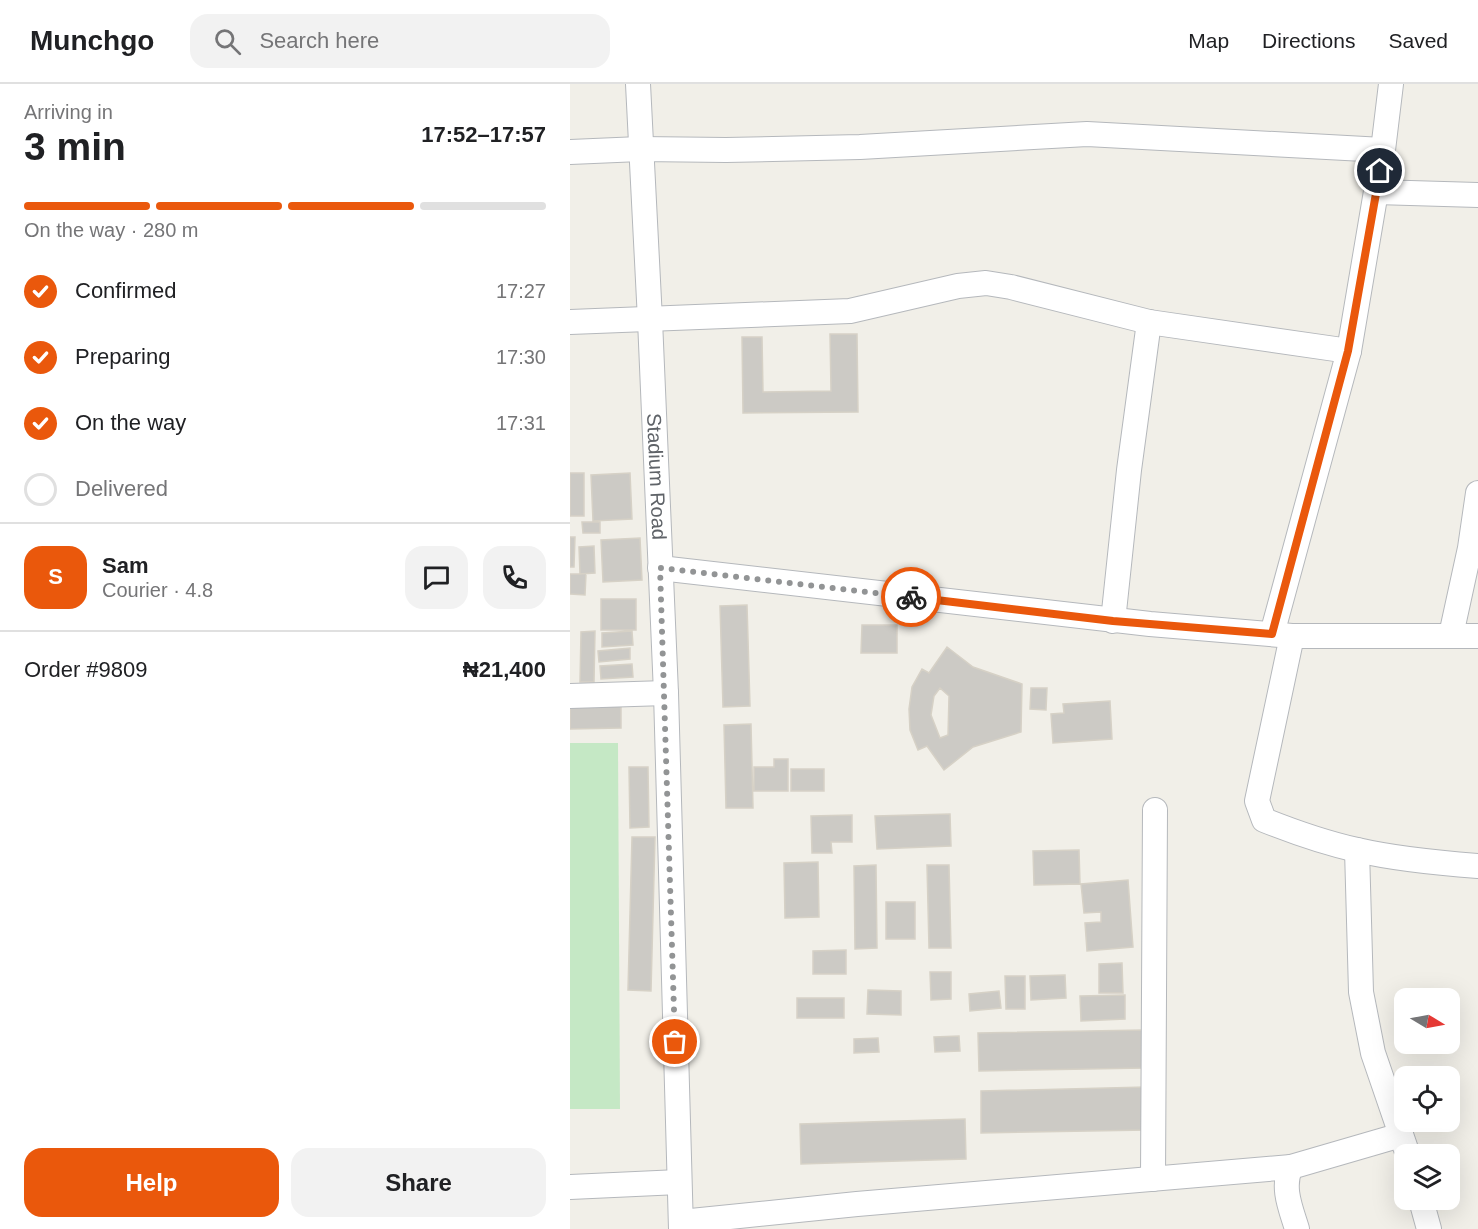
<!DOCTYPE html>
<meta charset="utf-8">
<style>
body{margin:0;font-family:Arial,sans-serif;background:#f2f2f2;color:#202124;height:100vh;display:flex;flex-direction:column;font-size:22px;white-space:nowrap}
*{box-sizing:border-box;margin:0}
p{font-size:20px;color:#757577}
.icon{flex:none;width:33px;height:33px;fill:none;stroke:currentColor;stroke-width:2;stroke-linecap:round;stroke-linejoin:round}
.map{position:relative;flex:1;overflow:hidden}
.sheet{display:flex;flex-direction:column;background:#fff;width:570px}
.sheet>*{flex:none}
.needle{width:39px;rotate:100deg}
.fabs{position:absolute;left:824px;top:904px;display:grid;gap:12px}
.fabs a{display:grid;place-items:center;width:66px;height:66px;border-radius:12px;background:#fff;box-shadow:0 6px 24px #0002;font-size:30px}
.pin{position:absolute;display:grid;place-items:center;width:51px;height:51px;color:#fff;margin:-26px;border:3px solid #fff;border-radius:50%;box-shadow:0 2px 6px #0007}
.courier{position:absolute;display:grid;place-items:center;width:60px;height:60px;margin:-30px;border:4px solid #ea580c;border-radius:50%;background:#fff;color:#222;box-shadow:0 2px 8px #0007}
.summary em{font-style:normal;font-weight:800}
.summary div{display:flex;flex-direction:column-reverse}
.summary{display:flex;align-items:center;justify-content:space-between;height:102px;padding:0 24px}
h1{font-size:39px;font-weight:800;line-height:45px}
.bar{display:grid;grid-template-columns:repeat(4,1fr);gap:9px 6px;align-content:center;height:72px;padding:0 24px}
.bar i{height:8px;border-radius:4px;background:#e0e0e0}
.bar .on{background:#ea580c}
.bar p{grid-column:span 4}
.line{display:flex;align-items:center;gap:15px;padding:0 24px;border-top:2px solid #e0e0e0}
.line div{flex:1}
.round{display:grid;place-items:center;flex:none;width:63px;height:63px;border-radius:18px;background:#f2f2f2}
ol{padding:0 24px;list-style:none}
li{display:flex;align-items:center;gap:18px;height:66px}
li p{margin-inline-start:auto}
li .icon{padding:6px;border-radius:50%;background:#ea580c;color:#fff;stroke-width:4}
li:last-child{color:#757577}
li i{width:33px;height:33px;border:3px solid #e0e0e0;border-radius:50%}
.cta{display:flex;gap:12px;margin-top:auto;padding:12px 24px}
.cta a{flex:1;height:69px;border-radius:18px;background:#ea580c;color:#fff;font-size:24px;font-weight:800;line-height:69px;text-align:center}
.cta a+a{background:#f2f2f2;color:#202124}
header{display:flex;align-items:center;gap:36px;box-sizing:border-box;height:84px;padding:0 30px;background:#fff;border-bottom:2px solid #e0e0e0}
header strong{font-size:28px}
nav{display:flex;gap:33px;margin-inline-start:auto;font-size:21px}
.search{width:420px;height:54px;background:#f2f2f2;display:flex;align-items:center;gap:15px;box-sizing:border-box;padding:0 21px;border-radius:18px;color:#757577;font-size:22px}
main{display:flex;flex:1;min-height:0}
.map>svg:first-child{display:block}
</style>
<header>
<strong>Munchgo</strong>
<div class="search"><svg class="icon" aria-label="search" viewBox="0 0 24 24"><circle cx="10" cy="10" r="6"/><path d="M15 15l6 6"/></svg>Search here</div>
<nav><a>Map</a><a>Directions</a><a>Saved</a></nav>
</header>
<main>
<section class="sheet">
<div class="summary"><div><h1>3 min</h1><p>Arriving in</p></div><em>17:52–17:57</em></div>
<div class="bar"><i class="on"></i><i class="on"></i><i class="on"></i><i></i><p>On the way · 280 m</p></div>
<ol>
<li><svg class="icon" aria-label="check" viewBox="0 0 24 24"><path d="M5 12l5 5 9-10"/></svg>Confirmed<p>17:27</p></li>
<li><svg class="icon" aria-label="check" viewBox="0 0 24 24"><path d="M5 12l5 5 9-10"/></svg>Preparing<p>17:30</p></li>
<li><svg class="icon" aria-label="check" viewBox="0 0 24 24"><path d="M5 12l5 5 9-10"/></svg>On the way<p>17:31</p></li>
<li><i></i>Delivered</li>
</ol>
<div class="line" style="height:108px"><b class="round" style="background:#ea580c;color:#fff">S</b><div><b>Sam</b><p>Courier · 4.8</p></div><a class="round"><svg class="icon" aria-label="chat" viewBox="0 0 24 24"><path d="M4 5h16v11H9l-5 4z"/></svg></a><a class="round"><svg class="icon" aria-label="phone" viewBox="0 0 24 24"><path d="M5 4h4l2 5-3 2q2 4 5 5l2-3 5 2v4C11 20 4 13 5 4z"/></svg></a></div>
<div class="line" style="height:78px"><div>Order #9809</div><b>₦21,400</b></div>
<div class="cta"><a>Help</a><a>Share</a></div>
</section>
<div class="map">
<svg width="908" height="1145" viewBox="0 0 908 1145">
<rect width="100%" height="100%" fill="#f1efe8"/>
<!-- green -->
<path fill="#c5e8c5" d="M0,659H48L50,1025H0Z"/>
<!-- building -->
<path fill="#cccac5" stroke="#d6d1c6" stroke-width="1.5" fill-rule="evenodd" d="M260,250H287L288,328L173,329L172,253H192L193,308L261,307Z
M0,389H14V432H0Z
M60,389L62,435L23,437L21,391Z
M12,438H30V449H13Z
M0,453H5L4,483H0Z
M70,454L72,496L33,498L31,456Z
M24,462L25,489L10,490L9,463Z
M0,490H16L15,511L0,510Z
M31,515H66V546H31Z
M177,521L180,622L153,623L150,522Z
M292,541H327V569H291Z
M25,547L24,598H10L11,548Z
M62,547L63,561L32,563V549Z
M377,563L403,583L452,600L451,648L403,663L374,686L357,662L348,666L340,646L339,625L342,603L352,585L359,589ZM370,604L379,612L378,651L370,654L361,631L364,612Z
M60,564V575L29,578L28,567Z
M62,580L63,593L31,595L30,582Z
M461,604H477L476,626L460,625Z
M540,617L542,655L483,659L481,630L494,629L493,620Z
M0,621H51V644L0,645Z
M181,640L183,724H156L154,641Z
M204,675H218V707H184V683H204Z
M59,683H78L79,743L60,744Z
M221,685H254V707H221Z
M380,730L381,762L307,765L305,732Z
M282,731V758H261L262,769H242L241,732Z
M62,753H85L81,907L58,906Z
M509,766L510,800L464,801L463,767Z
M248,778L249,833L215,834L214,779Z
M306,781L307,864L285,865L284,782Z
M357,781H379L381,864H359Z
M558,796L563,863L517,867L515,839L531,838V828L514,829L511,800Z
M316,818H345V855H316Z
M276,866V890H243V867Z
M552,879L553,909H529V880Z
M360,888H381V915L361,916Z
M495,891L496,914L461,916L460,892Z
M435,892H455V925H436Z
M298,906L331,907V931L297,930Z
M429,907L431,924L400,927L399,910Z
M555,911V935L511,937L510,912Z
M227,914H274V934H227Z
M574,946L575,984L409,987L408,949Z
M389,952L390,967L365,968L364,953Z
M308,954L309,968L284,969V955Z
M576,1003L577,1046L411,1049V1007Z
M395,1035L396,1075L231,1080L230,1040Z"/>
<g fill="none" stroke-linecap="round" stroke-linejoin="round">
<defs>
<g id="street">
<path id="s1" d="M68,0L80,236L96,609L111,1145"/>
<path d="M0,68L70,65L156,66L290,63L517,50L813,66"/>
<path d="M806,108L908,111"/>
<path d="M0,238L280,227L388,202L416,199L441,203L579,238L779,267"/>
<path d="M90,484L580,540L722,552H908"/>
<path d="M543,537L559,386L579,238"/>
<path d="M702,550L779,267L813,66L821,0"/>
<path d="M881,551L900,464L908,409"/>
<path d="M722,552L687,717L694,736C724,748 756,759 787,766C826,775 868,779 908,782"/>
<path d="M0,612L96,609"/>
<path d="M787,766L791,908L803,969L838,1071"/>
<path d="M583,1095L585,726"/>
<path d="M0,1103L109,1098"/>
<path d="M851,1116L859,1145"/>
<path d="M111,1138L287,1120L721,1083"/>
<path d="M727,1145C721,1125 711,1103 721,1083L831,1051"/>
</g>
</defs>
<!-- street casing -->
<use href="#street" stroke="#b5b8bc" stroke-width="26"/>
<!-- street -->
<use href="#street" stroke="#fff" stroke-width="24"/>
</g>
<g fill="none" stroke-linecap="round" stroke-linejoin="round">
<!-- done -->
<path stroke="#929495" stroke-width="6" stroke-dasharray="0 10.8" d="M105,958L90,484L341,513"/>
<!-- route -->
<path stroke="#ea580c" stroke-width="8" d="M341,513L543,537L702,550L778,267L810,87"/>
</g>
<g text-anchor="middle" stroke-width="4.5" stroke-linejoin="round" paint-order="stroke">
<!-- street labels -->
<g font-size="20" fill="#5f6368" stroke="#fff">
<text dy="7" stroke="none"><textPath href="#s1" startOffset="393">Stadium Road</textPath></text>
</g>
</g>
</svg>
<div class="fabs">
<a><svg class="needle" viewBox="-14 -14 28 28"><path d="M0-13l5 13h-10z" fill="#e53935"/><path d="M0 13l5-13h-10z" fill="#757577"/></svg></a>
<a><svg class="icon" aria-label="locate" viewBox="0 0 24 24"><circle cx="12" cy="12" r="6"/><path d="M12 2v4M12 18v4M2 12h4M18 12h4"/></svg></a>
<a><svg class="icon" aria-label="layers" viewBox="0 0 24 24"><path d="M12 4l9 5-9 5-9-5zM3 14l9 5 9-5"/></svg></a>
</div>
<div class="pin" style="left:105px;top:958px;background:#ea580c"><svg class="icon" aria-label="bag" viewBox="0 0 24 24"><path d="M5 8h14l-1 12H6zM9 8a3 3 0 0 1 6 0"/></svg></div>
<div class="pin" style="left:810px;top:87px;background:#1f2937"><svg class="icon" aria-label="home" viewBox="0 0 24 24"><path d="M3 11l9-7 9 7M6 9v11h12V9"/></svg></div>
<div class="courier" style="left:341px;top:513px"><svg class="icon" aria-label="bike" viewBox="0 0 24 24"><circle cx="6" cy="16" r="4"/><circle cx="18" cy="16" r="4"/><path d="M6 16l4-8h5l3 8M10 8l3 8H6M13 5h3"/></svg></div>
</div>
</main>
